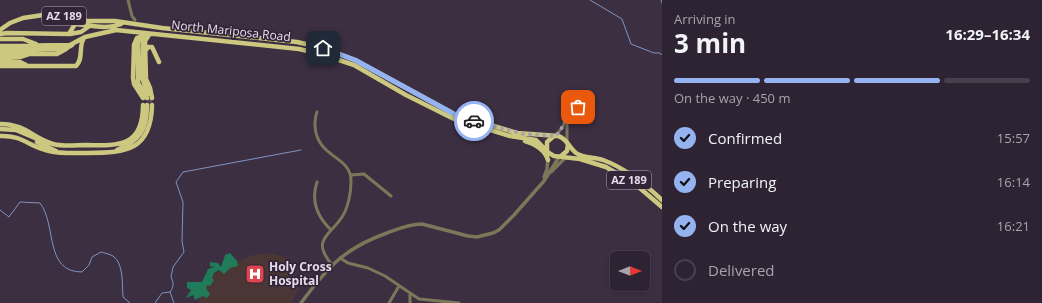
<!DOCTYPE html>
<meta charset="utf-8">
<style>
body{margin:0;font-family:"Open Sans",sans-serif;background:#392f3e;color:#f1f3f6;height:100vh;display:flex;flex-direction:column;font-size:15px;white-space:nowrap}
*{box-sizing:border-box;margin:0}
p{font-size:13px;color:#a7a4ac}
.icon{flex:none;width:22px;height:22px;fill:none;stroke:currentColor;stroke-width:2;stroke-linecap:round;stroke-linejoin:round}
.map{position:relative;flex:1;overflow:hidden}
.panel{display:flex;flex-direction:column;background:#2d2332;width:380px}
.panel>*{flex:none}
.needle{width:26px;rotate:90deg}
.buttons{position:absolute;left:610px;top:251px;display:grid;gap:8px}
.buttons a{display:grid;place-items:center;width:40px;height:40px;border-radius:6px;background:#2d2332;box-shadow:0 2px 6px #0003,0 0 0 1px #48404d;font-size:20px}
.pin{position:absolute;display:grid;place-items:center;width:34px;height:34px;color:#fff;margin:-17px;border-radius:8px;box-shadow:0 2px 6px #0006}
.courier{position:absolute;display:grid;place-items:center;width:40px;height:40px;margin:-20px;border:3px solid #95b2f1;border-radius:50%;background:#fff;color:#222;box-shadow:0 1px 5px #0007}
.headline em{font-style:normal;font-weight:700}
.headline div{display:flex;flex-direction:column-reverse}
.headline{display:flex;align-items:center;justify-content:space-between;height:68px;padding:0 12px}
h1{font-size:26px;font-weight:700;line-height:30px}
.bar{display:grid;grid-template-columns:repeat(4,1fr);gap:6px 4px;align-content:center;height:48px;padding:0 12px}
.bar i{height:5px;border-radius:3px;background:#48404d}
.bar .on{background:#95b2f1}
.bar p{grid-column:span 4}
ol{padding:0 12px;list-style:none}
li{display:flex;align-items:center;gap:12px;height:44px}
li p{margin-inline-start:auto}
li .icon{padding:4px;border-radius:50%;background:#95b2f1;color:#111;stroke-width:4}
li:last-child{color:#a7a4ac}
li i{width:22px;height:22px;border:2px solid #48404d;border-radius:50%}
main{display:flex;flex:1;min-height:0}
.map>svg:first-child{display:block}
</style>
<main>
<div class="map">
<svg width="662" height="303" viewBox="0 0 662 303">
<rect width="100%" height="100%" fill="#3c2f42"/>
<!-- medical -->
<path fill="#4b3636" d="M271,253L287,258L292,264L299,290L291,303H199V296L206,280L223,268L253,255Z"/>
<!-- forest -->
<path fill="#1f7b5a" d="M230,253L237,261L238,266L230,268L224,274L219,270L214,273L212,278L214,280L210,286L207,285L206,288L210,294L207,298L203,296L195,300L193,295L186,298L191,290L187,288V282H202L208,269L214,267L210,266V262L218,263L221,267L225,255Z"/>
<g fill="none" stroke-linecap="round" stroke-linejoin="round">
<!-- stream -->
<path stroke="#8093c1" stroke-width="1" d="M590,0L622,19L631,44L654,53H660L662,55
M661,0L662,3
M0,210L9,217L20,202L40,203C57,225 44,272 82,272L89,265L92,257L101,252C104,253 110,254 113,256C124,263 122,286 123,297L130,303
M170,292C174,287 174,283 171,277L173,267L184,252L182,241L183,202L176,182L183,172L301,150
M155,303L162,293L170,292L174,303"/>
<!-- trunk-tunnel -->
<path stroke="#55495b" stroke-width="4.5" stroke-dasharray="4.5 2" stroke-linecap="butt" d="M150,98V105"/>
<!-- minor -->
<path stroke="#7a7859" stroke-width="3" d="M128,0L132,16L135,20
M317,112C315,117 315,121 315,126C317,159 352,155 351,182C351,193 348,208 342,217C329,237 311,239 332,265
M567,119V142
M556,136L563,126L570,109L576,107L590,109
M351,175L364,174L391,196
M317,182C311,200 317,216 330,229
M340,258L348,263L368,268L385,276L419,299L459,303
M389,303L399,286
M410,303V294"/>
<!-- tertiary -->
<path stroke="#7a7859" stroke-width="3.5" d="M551,172L566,157
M544,177L547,169L548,158
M301,303C327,268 344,248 387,233C398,229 409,224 422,224L468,236L477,237L493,233L499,230L514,215L544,181L559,157"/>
<!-- trunk -->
<path stroke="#ccc880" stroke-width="4.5" d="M0,30L10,23L23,18L43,15L66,16L87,21H115L162,28L297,42L323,48L355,60L454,114L517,133L558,136C568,139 568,147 576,153C583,158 595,157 603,160C625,168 645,184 662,200
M0,34L7,33L69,34L75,24C90,25 106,30 121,24
M70,34L81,32L88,27
M149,35L145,41L146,79L150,88L152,98
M141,38L138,42V83L147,98
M0,39H23L36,44
M143,39L142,78L148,94
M0,46L70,45L85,37L116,30L299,49L324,55L354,65L406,95L452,118L510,136L536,140L549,153L554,156L580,159L606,167L635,184L662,207
M0,50L65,49L72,45
M146,50L148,47H152L159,62
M0,54L20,53L27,50
M0,58L20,57L29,54H57L66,49
M0,62H20L26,65
M0,66H76C84,59 78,46 84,38
M143,98L134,84L133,78L134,45L137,38L151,34
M0,124C26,124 32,138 53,144C64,147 76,145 87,145C120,146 143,146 143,105
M0,129L16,130L42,141
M0,136C23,135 29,147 49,151C62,154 75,153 88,153C127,153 151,150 152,105
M525,141C535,144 545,150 548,160
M37,142L56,151
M117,150C140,140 147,130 147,105
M547,151V142L554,136
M561,156L567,151L568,144"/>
</g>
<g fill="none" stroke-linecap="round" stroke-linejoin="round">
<!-- done -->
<path stroke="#aa9faf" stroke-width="4" stroke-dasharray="0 7.2" d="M474,121L524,134L556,136L563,126L569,110L578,107"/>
<!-- route -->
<path stroke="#95b2f1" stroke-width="5" d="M323,48L355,60L454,114L474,121"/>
</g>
<!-- icons -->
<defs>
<symbol id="hospital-square" viewBox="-11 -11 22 22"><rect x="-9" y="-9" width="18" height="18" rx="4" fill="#e0444e" stroke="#322538"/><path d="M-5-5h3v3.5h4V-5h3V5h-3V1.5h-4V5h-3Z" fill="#fff"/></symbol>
</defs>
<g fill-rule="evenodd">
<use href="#hospital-square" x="244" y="263" width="22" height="22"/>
</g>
<g text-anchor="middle" stroke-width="3.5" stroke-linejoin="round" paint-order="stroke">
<!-- shield labels -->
<g fill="#322538" stroke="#afa5b4" stroke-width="1">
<rect x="42" y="7" width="44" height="18" rx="3"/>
<rect x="607" y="171" width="44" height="18" rx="3"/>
</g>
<g font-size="11" font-weight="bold" fill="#e5dce9">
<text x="64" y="20">AZ 189</text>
<text x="629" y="184">AZ 189</text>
</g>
<!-- street labels -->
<g font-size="12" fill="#e5dce9" stroke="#322538">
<text transform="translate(231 31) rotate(6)" y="4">North Mariposa Road</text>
</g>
<!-- poi labels -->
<g font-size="12" font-weight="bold" fill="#e5dce9" stroke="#322538" text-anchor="start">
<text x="269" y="271">Holy Cross<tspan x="269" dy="14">Hospital</tspan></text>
</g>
</g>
</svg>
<div class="buttons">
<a><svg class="needle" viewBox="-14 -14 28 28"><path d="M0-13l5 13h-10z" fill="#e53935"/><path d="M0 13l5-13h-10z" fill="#a7a4ac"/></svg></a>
</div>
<div class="pin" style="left:578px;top:107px;background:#ea580c"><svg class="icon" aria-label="bag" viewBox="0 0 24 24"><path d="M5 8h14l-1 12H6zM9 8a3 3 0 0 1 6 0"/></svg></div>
<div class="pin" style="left:323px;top:48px;background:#1f2937"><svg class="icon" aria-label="home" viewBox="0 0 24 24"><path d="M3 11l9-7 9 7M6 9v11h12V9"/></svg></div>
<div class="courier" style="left:474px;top:121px"><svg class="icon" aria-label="car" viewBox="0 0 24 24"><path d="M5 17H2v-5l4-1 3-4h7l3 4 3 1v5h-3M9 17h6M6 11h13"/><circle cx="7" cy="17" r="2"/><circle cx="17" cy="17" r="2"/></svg></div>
</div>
<section class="panel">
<div class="headline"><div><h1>3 min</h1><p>Arriving in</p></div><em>16:29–16:34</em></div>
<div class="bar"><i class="on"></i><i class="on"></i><i class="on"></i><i></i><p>On the way · 450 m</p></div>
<ol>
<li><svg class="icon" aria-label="check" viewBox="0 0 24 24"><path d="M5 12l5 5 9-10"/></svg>Confirmed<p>15:57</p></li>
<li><svg class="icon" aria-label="check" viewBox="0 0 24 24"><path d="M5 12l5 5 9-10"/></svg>Preparing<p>16:14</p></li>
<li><svg class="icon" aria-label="check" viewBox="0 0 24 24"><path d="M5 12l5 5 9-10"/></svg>On the way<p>16:21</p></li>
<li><i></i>Delivered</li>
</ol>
</section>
</main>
